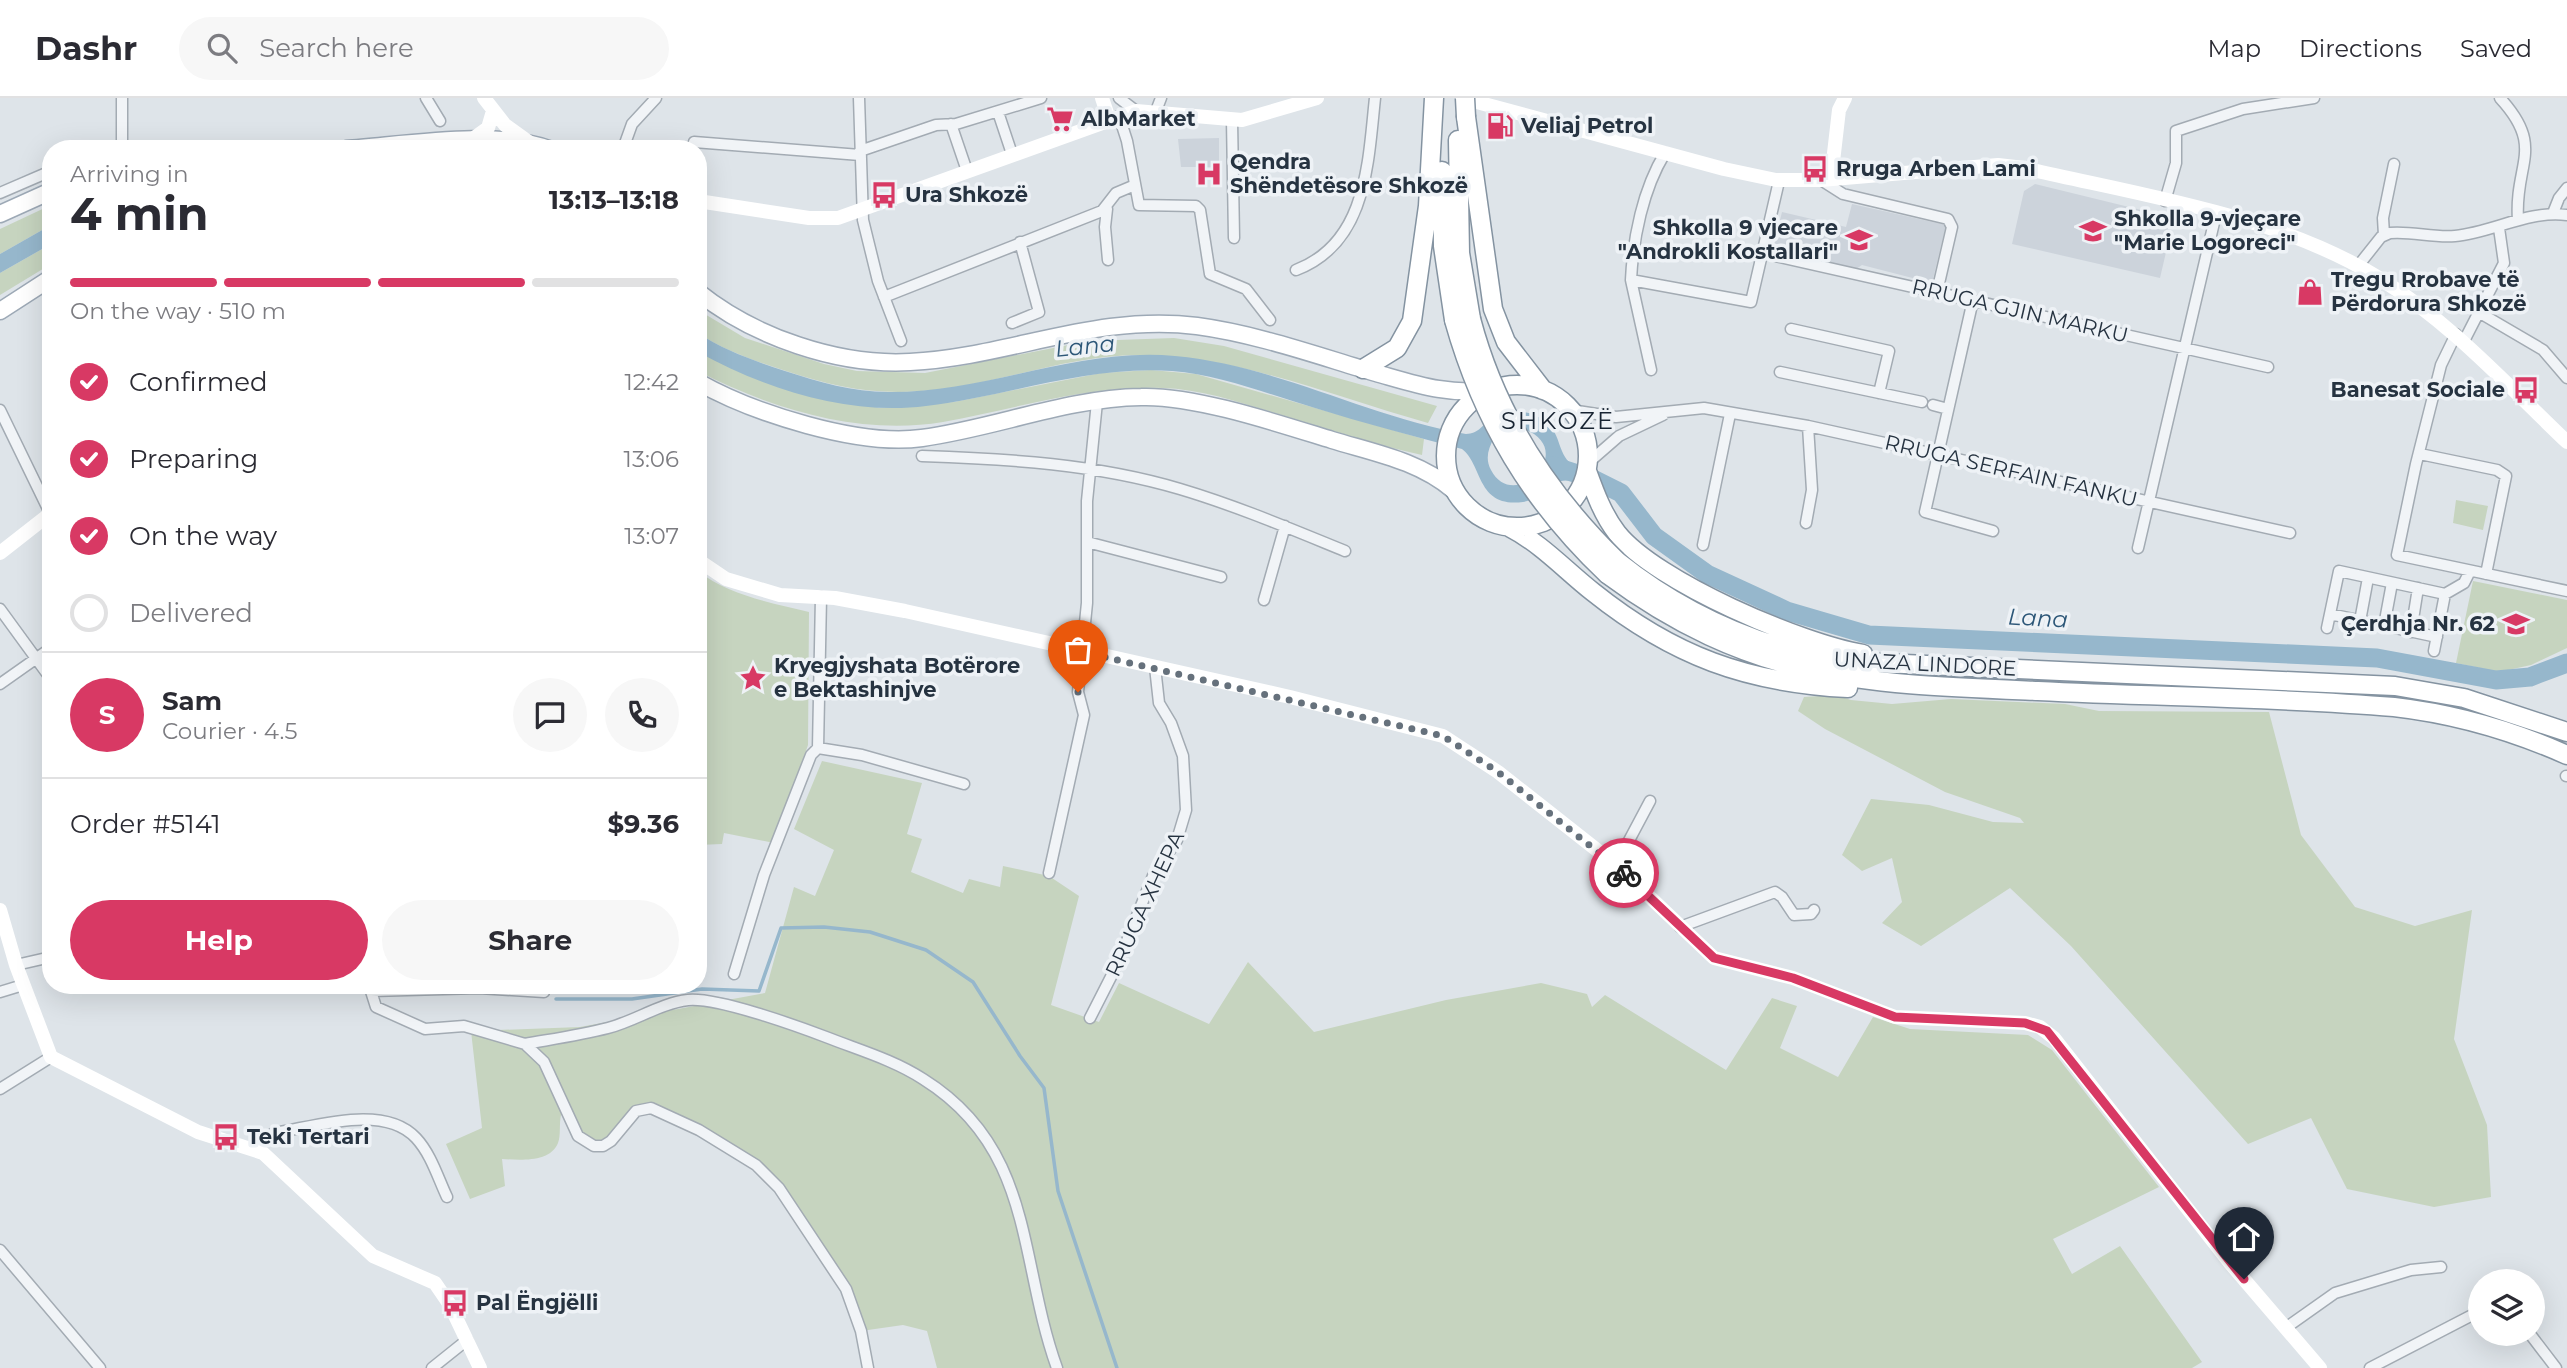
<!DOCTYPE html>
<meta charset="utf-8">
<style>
body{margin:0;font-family:Montserrat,sans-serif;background:#f7f7f7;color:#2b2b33;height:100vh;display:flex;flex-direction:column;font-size:26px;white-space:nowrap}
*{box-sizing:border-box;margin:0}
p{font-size:23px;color:#7c7c81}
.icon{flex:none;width:38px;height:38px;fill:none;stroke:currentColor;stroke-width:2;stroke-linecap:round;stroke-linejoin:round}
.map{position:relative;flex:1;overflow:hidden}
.details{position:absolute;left:42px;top:42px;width:665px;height:854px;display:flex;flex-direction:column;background:#fff;border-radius:28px;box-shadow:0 7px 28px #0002}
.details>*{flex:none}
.tools{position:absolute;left:2468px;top:1171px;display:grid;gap:14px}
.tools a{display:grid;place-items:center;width:77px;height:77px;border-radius:50%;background:#fff;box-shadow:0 7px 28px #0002;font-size:35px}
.pin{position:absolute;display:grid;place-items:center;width:60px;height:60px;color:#fff;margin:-72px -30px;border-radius:50% 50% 50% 0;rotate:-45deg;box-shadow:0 0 7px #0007}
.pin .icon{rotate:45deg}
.courier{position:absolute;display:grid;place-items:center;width:70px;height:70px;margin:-35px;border:5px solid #d83964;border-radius:50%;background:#fff;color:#222;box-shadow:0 2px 9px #0007}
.overview em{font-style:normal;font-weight:700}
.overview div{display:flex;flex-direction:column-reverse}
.overview{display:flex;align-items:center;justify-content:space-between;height:119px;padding:0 28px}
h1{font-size:46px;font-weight:700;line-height:52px}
.bar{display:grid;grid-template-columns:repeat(4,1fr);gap:10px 7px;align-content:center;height:84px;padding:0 28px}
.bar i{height:9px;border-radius:5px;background:#e1e1e2}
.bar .selected{background:#d83964}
.bar p{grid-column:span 4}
.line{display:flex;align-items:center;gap:18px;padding:0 28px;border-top:2px solid #e1e1e2}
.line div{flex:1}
.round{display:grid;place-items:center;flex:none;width:74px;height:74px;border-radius:37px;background:#f7f7f7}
ol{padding:0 28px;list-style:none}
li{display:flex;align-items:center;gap:21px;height:77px}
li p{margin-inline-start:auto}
li .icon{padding:7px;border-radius:50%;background:#d83964;color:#fff;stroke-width:4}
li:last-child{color:#7c7c81}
li i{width:38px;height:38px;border:4px solid #e1e1e2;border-radius:50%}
.action{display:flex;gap:14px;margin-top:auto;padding:14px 28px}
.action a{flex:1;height:80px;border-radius:42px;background:#d83964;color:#fff;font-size:28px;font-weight:700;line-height:80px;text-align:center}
.action a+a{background:#f7f7f7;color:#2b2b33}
header{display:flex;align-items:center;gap:42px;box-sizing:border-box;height:98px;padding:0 35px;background:#fff;border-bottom:2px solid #e1e1e2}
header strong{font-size:33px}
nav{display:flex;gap:38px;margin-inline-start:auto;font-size:24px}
.search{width:490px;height:63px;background:#f7f7f7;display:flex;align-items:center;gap:18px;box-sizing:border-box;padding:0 24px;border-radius:38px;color:#7c7c81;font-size:26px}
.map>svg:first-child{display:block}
</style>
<header>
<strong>Dashr</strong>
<div class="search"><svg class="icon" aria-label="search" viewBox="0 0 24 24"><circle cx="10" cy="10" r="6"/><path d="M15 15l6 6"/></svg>Search here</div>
<nav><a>Map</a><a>Directions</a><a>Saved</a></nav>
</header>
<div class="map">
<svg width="2567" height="1270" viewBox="0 0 2567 1270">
<rect width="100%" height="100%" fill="#dee4e9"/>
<!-- built -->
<path fill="#ccd3db" d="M1219,40V65L1211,69H1181L1178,41Z
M2035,86L2174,120L2160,180L2012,146L2024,93Z
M1852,106L1946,127L1932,185L1862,167L1853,173L1772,155L1782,114L1846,129Z"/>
<!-- green -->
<path fill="#c6d4bf" d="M51,107V127L0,156V131Z
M51,146V166L0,197V175Z
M698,212L745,240L824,266L857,273L925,275L1089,243L1174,240L1224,248L1437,308L1428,325C1337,300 1242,259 1146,257C1069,255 997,288 921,293C873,297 831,288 786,273C755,263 725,253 698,235Z
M698,254L754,279L879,310L954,304L1101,275L1151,272L1196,276L1424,341L1422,357C1373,346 1324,330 1275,315C1238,304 1201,291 1162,290C1088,287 1015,311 943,324C860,338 771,311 698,273Z
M2456,402L2488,408L2483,432L2453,425Z
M698,473C728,497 772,505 809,514L808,647L774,745L724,735L722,746L698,747Z
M2473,483L2567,502V550L2531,567L2499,574L2456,565Z
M1836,597L1851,602L1892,606L1951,601L2065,606L2099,613L2269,614L2301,737L2355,809L2415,828L2472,812L2454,941L2487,1027L2491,1099L2434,1109L2347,1091L2311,1020L2248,1046L2071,848L2010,790L1921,848L1882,825L1902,804L1892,760L1862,773L1842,757L1871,701L1929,707L1993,724L2024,725L2020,720L1945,694L1825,631L1798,613L1804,599Z
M822,663L922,685L907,736L922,741L911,774L963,795L969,781L1000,789L1003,768L1049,778L1079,798L1051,907L1099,924L1119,885L1209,926L1248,864L1314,934L1446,902L1541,885L1587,896L1592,909L1605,897L1726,972L1772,900L1797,908L1780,950L1838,979L1873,919L1910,931L2028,937L2052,952L2159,1089L2053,1141L2072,1176L2120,1148L2202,1264L2192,1270H937L927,1233L903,1227L861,1233L854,1211L779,1090L735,1054L643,1010L611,1043L585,1044L565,1015L561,1017C559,1025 561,1038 558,1045C550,1065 519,1062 502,1061L505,1088L470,1101L446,1046L482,1030L471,933L580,929L765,895L794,789L815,798L834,752L794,731Z"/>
<!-- water -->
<path fill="#96b7cc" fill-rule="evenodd" d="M51,127V146L0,175V156Z
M698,235C725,253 755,263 785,273C819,284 853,294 888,294C986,295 1077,249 1175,258C1276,267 1368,319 1466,336C1479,335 1480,329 1489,323C1507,310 1529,310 1546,324C1562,336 1557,359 1575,368L1571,383C1550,379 1543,401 1523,404C1476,410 1483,367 1462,351C1413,338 1363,325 1315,310C1268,296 1220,277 1172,273C1088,267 1009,298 926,308C850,318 765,291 698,254ZM1521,330C1582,350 1514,417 1491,372C1485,361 1488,351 1494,340Z"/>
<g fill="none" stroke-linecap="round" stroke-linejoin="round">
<!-- stream -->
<path stroke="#96b7cc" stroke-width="3.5" d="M556,901H632L702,891L759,893L781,830L824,829L870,834L926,852L973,884L1020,958L1044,990L1058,1093L1117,1270"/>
<!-- river -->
<path stroke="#96b7cc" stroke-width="19" d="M1553,368L1593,381L1621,395L1654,438L1707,476L1787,513L1869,537L2377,560L2496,582L2530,579L2567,565"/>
<defs>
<path id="street" d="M122,0V51
M426,0L440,23
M859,0L863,122L878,183L901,243
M1119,0L1136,13
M2500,0C2546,50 2514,65 2518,122
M1156,13L1161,0
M998,14L1012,56
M1119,18L1127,43L1139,107L1196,108L1200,112L1210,176L1246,191L1270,222
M1232,22L1234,140
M951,26L967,73
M694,44L860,57
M623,51L632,26L656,0
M860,53L936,27L956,26L1041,0
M1821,82L1843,96L1948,121L1952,129L1937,194
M0,95L51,73
M2165,103L2176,65V33L2243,11L2314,0
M1107,111L1105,129L1108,162
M2553,115L2559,100L2567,90
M2384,137L2383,120L2394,66
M1771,157L2268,269
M2358,168L2381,139L2390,135C2412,133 2433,140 2455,138C2494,134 2528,112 2567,117
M1296,172C1367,145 1368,65 1375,0
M1631,182L1751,204L1779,83
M884,199L1102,113L1116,95L1135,87
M1973,202L1925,414L1993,433
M2480,215L2543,252L2567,280
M1012,225L1039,214L1020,144
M1791,231L1889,253L1879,295
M2456,236L2441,267L2416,366L2397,457L2567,493
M2464,243L2504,165L2499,130
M1651,272L1631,182C1633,140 1643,91 1665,55
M1780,274L1922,304
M1933,307L1948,311
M0,312L50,415
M1571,312L1616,319L1704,310L1808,328L2290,435
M2420,356L2497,372L2506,378L2486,476
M922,358C1009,361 1096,366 1180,391C1237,408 1291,431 1345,453
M1588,365L1619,338L1663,317
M1806,425L1812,392L1808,328
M1087,444L1221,479
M1703,447L1730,316
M2138,450L2216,116
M1264,502L1285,428
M0,511L51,581
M2330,516L2437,539
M2360,523L2368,480
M2384,528L2392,485
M2327,530L2339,473L2445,496L2464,485L2470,473
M2411,534L2418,490
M2434,553L2445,496
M0,586L51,550
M818,650L862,657L964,686
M2566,678H2567
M1616,767L1650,703
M1049,775L1084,617L1078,594L1087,505V403L1097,304
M1680,829L1775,794L1782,799L1794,817L1811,816L1814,812
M16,867L51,859
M734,876L764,777L811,657L818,650L821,499
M369,887L376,909L425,931L464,928L525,946L544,964L578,1038L594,1048H603L611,1043L636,1013L651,1010L699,1032L756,1067L779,1090L846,1191L861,1233L868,1270
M371,893L479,890L544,894
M0,894L23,887
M1090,920L1118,865L1153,778L1177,742L1186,712L1183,658L1171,625L1159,605L1155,569
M525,946C553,941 581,937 608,930C635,923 661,905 688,902C717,899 797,928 826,939C859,952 894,962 923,981C1035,1051 1018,1162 1057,1270
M0,991L51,959
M258,1053L262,1043L274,1035C314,1029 384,1005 416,1040C431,1056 438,1080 447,1099
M0,1152L100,1270
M2287,1229L2335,1195L2411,1172L2441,1169
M2530,1236L2556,1270
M432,1270L467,1242
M2370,1270L2480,1213"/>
<path id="primary" d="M346,51C403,47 497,31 549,51
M0,116L51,93
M698,194C754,239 838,268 910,264C1009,259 1096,215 1197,228C1257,236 1318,258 1376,275C1415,286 1449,298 1490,292
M0,213L51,180
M698,284C753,315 859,349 922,340C995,330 1067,300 1141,299C1194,297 1280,326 1332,342C1375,355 1419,363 1453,392"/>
<path id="highway" d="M1466,19L1493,211L1506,244L1543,292
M1458,42L1460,155L1471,221
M1442,73L1443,148L1454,222
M1363,271L1397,250L1412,223L1428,108L1434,0
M1446 358a71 71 0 1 1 142 0a71 71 0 1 1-142 0Z
M1587,373C1595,395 1603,417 1617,435C1656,484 1802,546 1863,556
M1509,429C1542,446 1565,472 1593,494C1673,558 1747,585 1848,590
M1617,463C1682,515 1756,548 1837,563L2395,588L2464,600L2567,634
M1607,476C1753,584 1865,586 2038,593C2157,599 2276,599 2394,609C2455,616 2511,632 2567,657"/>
</defs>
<!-- street casing -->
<use href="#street" stroke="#a3abb3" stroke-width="13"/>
<!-- primary casing -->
<use href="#primary" stroke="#9da9b6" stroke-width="19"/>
<!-- highway casing -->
<use href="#highway" stroke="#8493a1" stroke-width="21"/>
<!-- street -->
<use href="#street" stroke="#f1f4f7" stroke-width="10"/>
<!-- secondary -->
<path stroke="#fff" stroke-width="14" d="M484,0L505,27L530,45
M1102,0L1109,21
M1462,0L1724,71L1776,82H1821L1998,67L2024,70C2140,97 2278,117 2379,180C2451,225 2506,286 2567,344
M470,43L488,30L493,13
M1831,81L1839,12L1845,0
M698,103L809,120H838L1136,13L1242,22L1317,0
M0,455L51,415
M698,462L726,481L780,497L835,500L905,513L1290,599L1443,638L1498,674L1616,767L1714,860L1793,880L1895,919L2025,925L2040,929L2054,940L2230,1165L2320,1270
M0,812L16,867L51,959L198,1034L263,1055L373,1158L435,1185L450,1207L480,1270"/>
<!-- primary -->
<use href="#primary" stroke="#fff" stroke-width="16"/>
<!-- highway -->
<use href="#highway" stroke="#fff" stroke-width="18"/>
<defs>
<path id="highway-bridge" d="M1465,0L1466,19
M1471,221C1496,316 1547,395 1617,463
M1454,222C1482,322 1531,404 1607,476"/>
</defs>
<!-- highway-bridge casing -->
<use href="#highway-bridge" stroke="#8493a1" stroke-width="21" stroke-linecap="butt"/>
<!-- highway-bridge -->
<use href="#highway-bridge" stroke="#fff" stroke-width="18"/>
</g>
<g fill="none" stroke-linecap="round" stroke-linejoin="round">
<!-- done -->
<path stroke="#66717c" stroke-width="7" stroke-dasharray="0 12.6" d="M1078,594L1083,554L1443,638L1498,674L1624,775"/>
<!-- route -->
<path stroke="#d83964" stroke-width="9" d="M1624,775L1714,860L1793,880L1895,919L2025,925L2047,933L2244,1181"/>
</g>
<!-- icons -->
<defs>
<symbol id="supermarket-bare" viewBox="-9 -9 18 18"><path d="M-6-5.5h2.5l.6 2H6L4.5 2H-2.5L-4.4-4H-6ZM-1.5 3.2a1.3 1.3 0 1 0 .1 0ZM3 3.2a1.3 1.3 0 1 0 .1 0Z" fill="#d83964" stroke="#eef2f6" stroke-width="2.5" paint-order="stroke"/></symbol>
<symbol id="fuel-bare" viewBox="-9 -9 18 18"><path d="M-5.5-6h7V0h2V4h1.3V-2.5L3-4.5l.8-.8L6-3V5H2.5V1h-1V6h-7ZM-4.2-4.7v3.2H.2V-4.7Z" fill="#d83964" stroke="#eef2f6" stroke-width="2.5" paint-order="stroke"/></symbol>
<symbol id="bus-bare" viewBox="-9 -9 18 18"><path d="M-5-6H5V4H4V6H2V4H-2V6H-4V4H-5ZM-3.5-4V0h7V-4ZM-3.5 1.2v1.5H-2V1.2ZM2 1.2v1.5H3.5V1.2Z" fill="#d83964" stroke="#eef2f6" stroke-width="2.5" paint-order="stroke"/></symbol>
<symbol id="hospital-bare" viewBox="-9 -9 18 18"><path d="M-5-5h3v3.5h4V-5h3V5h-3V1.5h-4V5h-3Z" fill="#d83964" stroke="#eef2f6" stroke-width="2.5" paint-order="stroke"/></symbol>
<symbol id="school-bare" viewBox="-9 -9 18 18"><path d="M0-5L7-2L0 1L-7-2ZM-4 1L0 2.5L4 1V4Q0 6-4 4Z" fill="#d83964" stroke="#eef2f6" stroke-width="2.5" paint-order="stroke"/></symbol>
<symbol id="shop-bare" viewBox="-9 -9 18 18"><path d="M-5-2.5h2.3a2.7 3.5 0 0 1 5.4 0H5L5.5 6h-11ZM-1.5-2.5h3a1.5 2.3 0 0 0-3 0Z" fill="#d83964" stroke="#eef2f6" stroke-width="2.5" paint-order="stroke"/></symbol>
<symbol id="sight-bare" viewBox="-9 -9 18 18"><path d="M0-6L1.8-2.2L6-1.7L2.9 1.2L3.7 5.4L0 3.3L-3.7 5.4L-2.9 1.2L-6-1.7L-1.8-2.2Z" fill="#d83964" stroke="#eef2f6" stroke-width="2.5" paint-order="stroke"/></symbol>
</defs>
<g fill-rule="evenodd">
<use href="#supermarket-bare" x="1041" y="2" width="38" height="38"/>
<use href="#fuel-bare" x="1481" y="9" width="38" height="38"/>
<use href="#bus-bare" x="1796" y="52" width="38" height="38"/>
<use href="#hospital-bare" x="1190" y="57" width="38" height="38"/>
<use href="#bus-bare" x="865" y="78" width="38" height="38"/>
<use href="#school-bare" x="2074" y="114" width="38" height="38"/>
<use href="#school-bare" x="1840" y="123" width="38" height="38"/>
<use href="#shop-bare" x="2291" y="175" width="38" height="38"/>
<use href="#bus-bare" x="2507" y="273" width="38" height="38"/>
<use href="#school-bare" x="2497" y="507" width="38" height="38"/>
<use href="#sight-bare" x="734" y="561" width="38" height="38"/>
<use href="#bus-bare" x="207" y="1020" width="38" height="38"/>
<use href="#bus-bare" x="436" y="1186" width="38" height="38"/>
</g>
<g text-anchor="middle" stroke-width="7" stroke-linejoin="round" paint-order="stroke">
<!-- poi labels -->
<g font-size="21" font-weight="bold" fill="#263341" stroke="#eef2f6" text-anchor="start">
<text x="1081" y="28">AlbMarket</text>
<text x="1521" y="35">Veliaj Petrol</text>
<text x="1230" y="71">Qendra<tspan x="1230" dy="24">Shëndetësore Shkozë</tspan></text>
<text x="1836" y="78">Rruga Arben Lami</text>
<text x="905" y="104">Ura Shkozë</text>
<text x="2114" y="128">Shkolla 9-vjeçare<tspan x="2114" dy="24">"Marie Logoreci"</tspan></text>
<text x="1838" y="137" text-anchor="end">Shkolla 9 vjecare<tspan x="1838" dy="24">"Androkli Kostallari"</tspan></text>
<text x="2331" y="189">Tregu Rrobave të<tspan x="2331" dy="24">Përdorura Shkozë</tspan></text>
<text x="2505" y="299" text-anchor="end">Banesat Sociale</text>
<text x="2495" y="533" text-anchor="end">Çerdhja Nr. 62</text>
<text x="774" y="575">Kryegjyshata Botërore<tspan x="774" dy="24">e Bektashinjve</tspan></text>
<text x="247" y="1046">Teki Tertari</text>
<text x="476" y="1212">Pal Ëngjëlli</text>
</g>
<!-- street labels -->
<g font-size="21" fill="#263341" stroke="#eef2f6">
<text transform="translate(2020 213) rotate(13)" y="7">RRUGA GJIN MARKU</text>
<text transform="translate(2011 373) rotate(13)" y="7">RRUGA SERFAIN FANKU</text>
<text transform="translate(1925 566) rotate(3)" y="7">UNAZA LINDORE</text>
<text transform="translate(1145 806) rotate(-65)" y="7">RRUGA XHEPA</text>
</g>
<!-- water labels -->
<g font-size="23" font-style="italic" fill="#2d5778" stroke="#eef2f6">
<text transform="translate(1085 248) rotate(-6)" y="8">Lana</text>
<text transform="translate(2038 520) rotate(3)" y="8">Lana</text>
</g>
<!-- quarter labels -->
<g font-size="24" letter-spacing="2" fill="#182432" stroke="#eef2f6">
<text x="1558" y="331">SHKOZË</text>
</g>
</g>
</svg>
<div class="tools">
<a><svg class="icon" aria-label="layers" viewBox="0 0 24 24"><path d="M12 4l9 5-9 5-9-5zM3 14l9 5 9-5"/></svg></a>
</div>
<div class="pin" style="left:1078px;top:594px;background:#ea580c"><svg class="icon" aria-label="bag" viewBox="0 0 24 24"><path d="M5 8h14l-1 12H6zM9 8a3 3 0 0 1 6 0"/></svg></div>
<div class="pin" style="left:2244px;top:1181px;background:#1f2937"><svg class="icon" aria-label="home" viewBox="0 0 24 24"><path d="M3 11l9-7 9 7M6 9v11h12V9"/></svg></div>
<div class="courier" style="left:1624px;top:775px"><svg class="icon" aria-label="bike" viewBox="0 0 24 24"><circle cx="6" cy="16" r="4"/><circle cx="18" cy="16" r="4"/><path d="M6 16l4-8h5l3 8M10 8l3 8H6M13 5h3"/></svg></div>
<section class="details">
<div class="overview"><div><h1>4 min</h1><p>Arriving in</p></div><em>13:13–13:18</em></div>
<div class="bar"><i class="selected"></i><i class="selected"></i><i class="selected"></i><i></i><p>On the way · 510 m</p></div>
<ol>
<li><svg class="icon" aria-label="check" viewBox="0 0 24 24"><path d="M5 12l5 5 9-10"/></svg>Confirmed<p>12:42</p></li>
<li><svg class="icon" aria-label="check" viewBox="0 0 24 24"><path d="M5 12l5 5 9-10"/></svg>Preparing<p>13:06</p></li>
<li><svg class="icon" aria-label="check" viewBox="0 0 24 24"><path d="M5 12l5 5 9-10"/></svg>On the way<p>13:07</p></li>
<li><i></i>Delivered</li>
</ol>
<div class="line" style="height:126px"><b class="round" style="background:#d83964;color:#fff">S</b><div><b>Sam</b><p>Courier · 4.5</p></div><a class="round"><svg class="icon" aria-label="chat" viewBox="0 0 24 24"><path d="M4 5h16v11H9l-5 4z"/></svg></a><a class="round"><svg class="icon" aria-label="phone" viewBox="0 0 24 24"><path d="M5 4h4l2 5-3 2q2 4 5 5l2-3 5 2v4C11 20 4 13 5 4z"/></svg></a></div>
<div class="line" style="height:91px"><div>Order #5141</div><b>$9.36</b></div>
<div class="action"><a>Help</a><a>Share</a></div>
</section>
</div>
